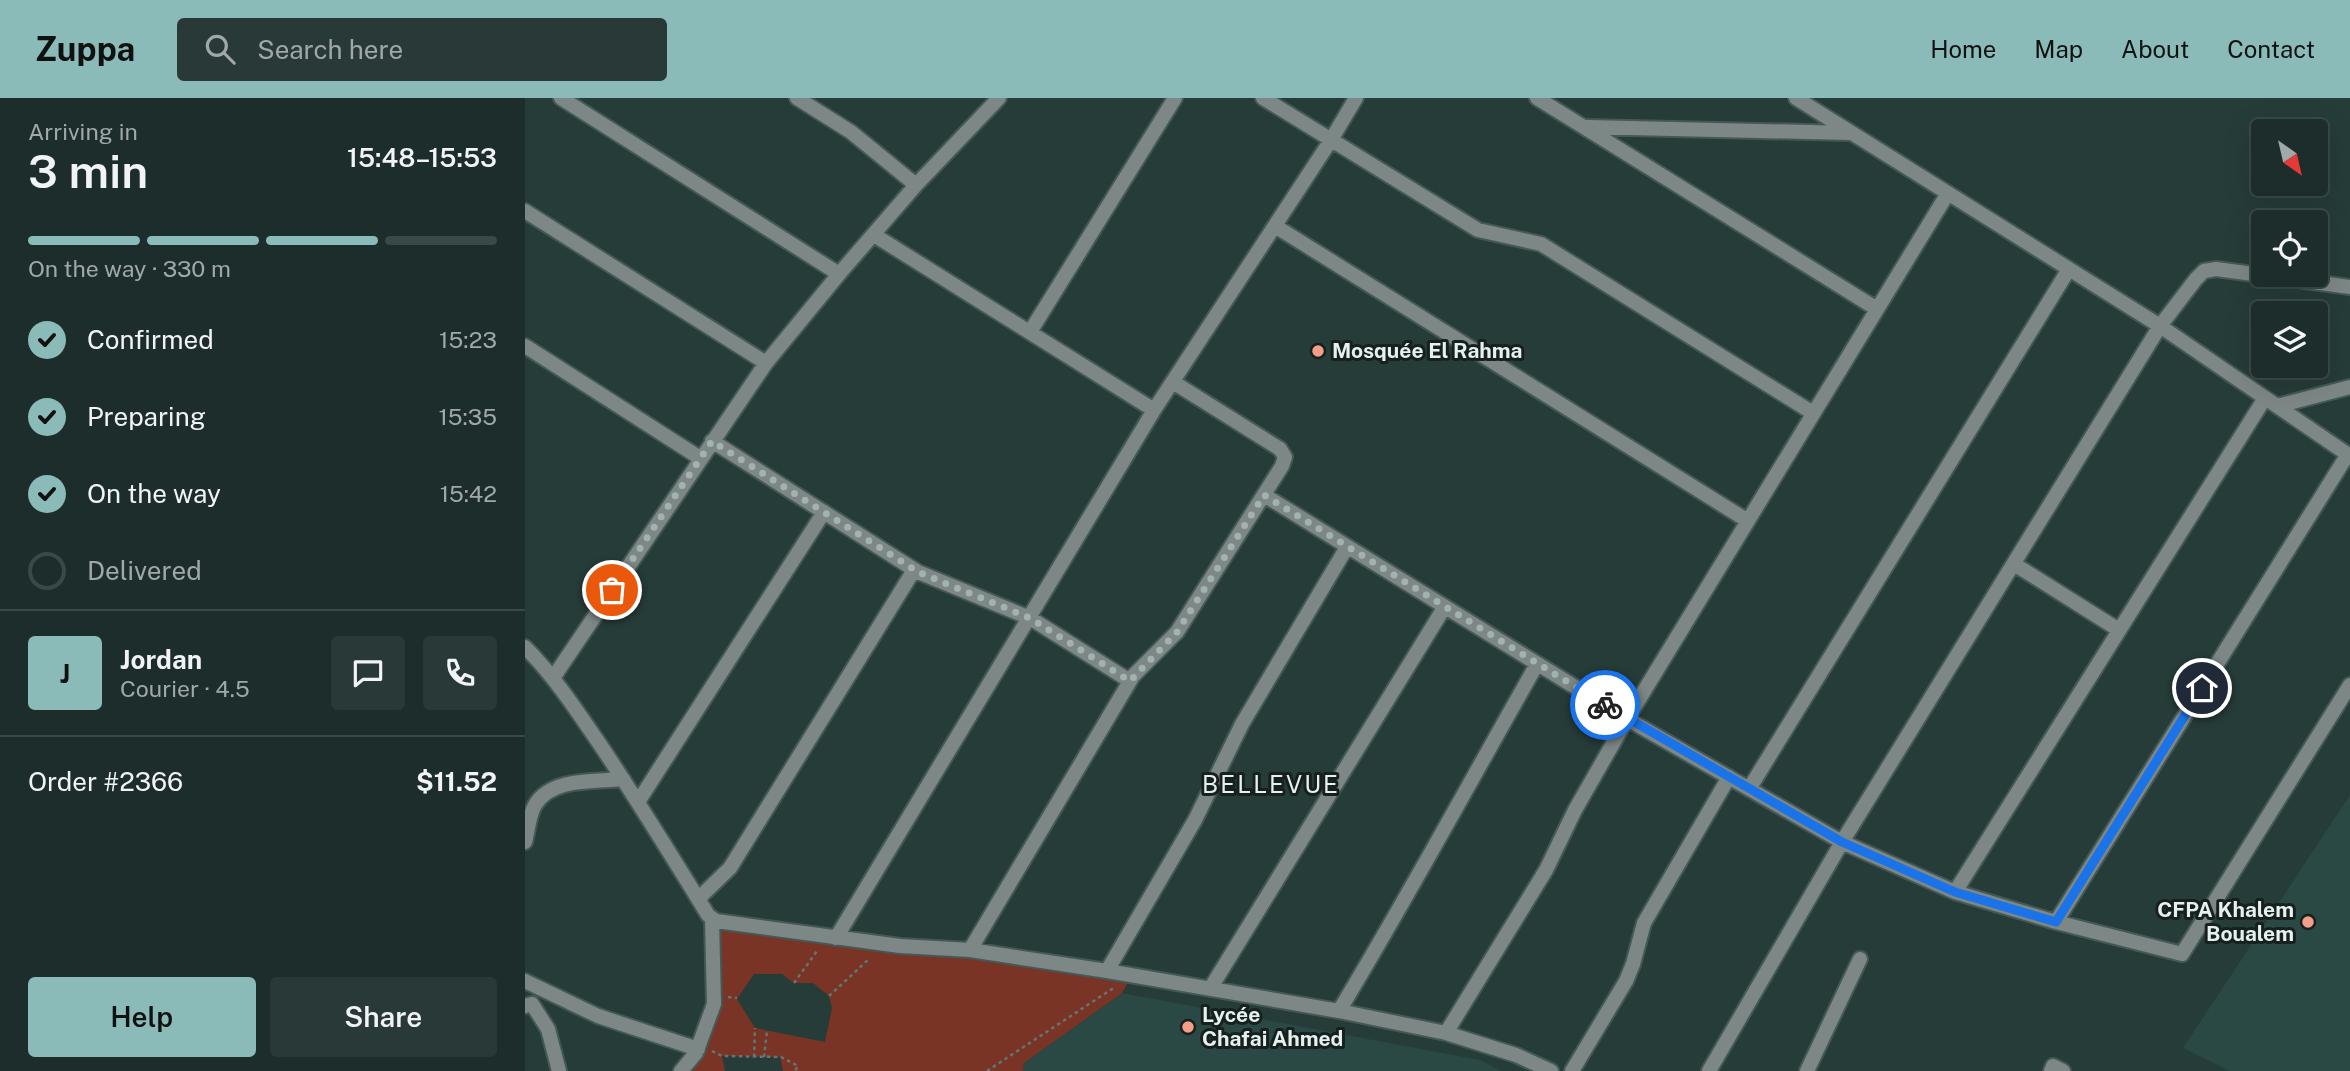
<!DOCTYPE html>
<meta charset="utf-8">
<style>
body{margin:0;font-family:"Public Sans",sans-serif;background:#293937;color:#f1f3f6;height:100vh;display:flex;flex-direction:column;font-size:26px;white-space:nowrap}
*{box-sizing:border-box;margin:0}
p{font-size:23px;color:#a0a8a9}
.icon{flex:none;width:38px;height:38px;fill:none;stroke:currentColor;stroke-width:2;stroke-linecap:round;stroke-linejoin:round}
.map{position:relative;flex:1;overflow:hidden}
.panel{display:flex;flex-direction:column;background:#1c2d2b;width:525px}
.panel>*{flex:none}
.needle{width:46px;rotate:146deg}
.buttons{position:absolute;left:1726px;top:21px;display:grid;gap:14px}
.buttons a{display:grid;place-items:center;width:77px;height:77px;border-radius:7px;background:#1c2d2b;box-shadow:0 7px 28px #0002,0 0 0 2px #3a4947;font-size:35px}
.pin{position:absolute;display:grid;place-items:center;width:60px;height:60px;color:#fff;margin:-30px;border:4px solid #fff;border-radius:50%;box-shadow:0 2px 7px #0007}
.courier{position:absolute;display:grid;place-items:center;width:70px;height:70px;margin:-35px;border:5px solid #1a73e8;border-radius:50%;background:#fff;color:#222;box-shadow:0 2px 9px #0007}
.overview em{font-style:normal;font-weight:600}
.overview div{display:flex;flex-direction:column-reverse}
.overview{display:flex;align-items:center;justify-content:space-between;height:119px;padding:0 28px}
h1{font-size:46px;font-weight:600;line-height:52px}
.bar{display:grid;grid-template-columns:repeat(4,1fr);gap:10px 7px;align-content:center;height:84px;padding:0 28px}
.bar i{height:9px;border-radius:5px;background:#3a4947}
.bar .active{background:#8bbbb9}
.bar p{grid-column:span 4}
.line{display:flex;align-items:center;gap:18px;padding:0 28px;border-top:2px solid #3a4947}
.line div{flex:1}
.round{display:grid;place-items:center;flex:none;width:74px;height:74px;border-radius:7px;background:#293937}
ol{padding:0 28px;list-style:none}
li{display:flex;align-items:center;gap:21px;height:77px}
li p{margin-inline-start:auto}
li .icon{padding:7px;border-radius:50%;background:#8bbbb9;color:#111;stroke-width:4}
li:last-child{color:#a0a8a9}
li i{width:38px;height:38px;border:4px solid #3a4947;border-radius:50%}
.cta{display:flex;gap:14px;margin-top:auto;padding:14px 28px}
.cta a{flex:1;height:80px;border-radius:7px;background:#8bbbb9;color:#111;font-size:28px;font-weight:600;line-height:80px;text-align:center}
.cta a+a{background:#293937;color:#f1f3f6}
header{display:flex;align-items:center;gap:42px;box-sizing:border-box;height:98px;padding:0 35px;background:#8bbbb9;color:#111}
header strong{font-size:33px}
nav{display:flex;gap:38px;margin-inline-start:auto;font-size:24px}
.search{width:490px;height:63px;background:#293937;display:flex;align-items:center;gap:18px;box-sizing:border-box;padding:0 24px;border-radius:7px;color:#a0a8a9;font-size:26px}
main{display:flex;flex:1;min-height:0}
.map>svg:first-child{display:block}
</style>
<header>
<strong>Zuppa</strong>
<div class="search"><svg class="icon" aria-label="search" viewBox="0 0 24 24"><circle cx="10" cy="10" r="6"/><path d="M15 15l6 6"/></svg>Search here</div>
<nav><a>Home</a><a>Map</a><a>About</a><a>Contact</a></nav>
</header>
<main>
<section class="panel">
<div class="overview"><div><h1>3 min</h1><p>Arriving in</p></div><em>15:48–15:53</em></div>
<div class="bar"><i class="active"></i><i class="active"></i><i class="active"></i><i></i><p>On the way · 330 m</p></div>
<ol>
<li><svg class="icon" aria-label="check" viewBox="0 0 24 24"><path d="M5 12l5 5 9-10"/></svg>Confirmed<p>15:23</p></li>
<li><svg class="icon" aria-label="check" viewBox="0 0 24 24"><path d="M5 12l5 5 9-10"/></svg>Preparing<p>15:35</p></li>
<li><svg class="icon" aria-label="check" viewBox="0 0 24 24"><path d="M5 12l5 5 9-10"/></svg>On the way<p>15:42</p></li>
<li><i></i>Delivered</li>
</ol>
<div class="line" style="height:126px"><b class="round" style="background:#8bbbb9;color:#111">J</b><div><b>Jordan</b><p>Courier · 4.5</p></div><a class="round"><svg class="icon" aria-label="chat" viewBox="0 0 24 24"><path d="M4 5h16v11H9l-5 4z"/></svg></a><a class="round"><svg class="icon" aria-label="phone" viewBox="0 0 24 24"><path d="M5 4h4l2 5-3 2q2 4 5 5l2-3 5 2v4C11 20 4 13 5 4z"/></svg></a></div>
<div class="line" style="height:91px"><div>Order #2366</div><b>$11.52</b></div>
<div class="cta"><a>Help</a><a>Share</a></div>
</section>
<div class="map">
<svg width="1825" height="973" viewBox="0 0 1825 973">
<rect width="100%" height="100%" fill="#263c39"/>
<!-- built -->
<path fill="#2a4844" d="M1825,697V973H1705L1658,950Z
M597,895L955,962L976,973H498L499,965Z"/>
<!-- green -->
<path fill="#793426" fill-rule="evenodd" d="M191,823L607,877L597,895L499,965L498,973H258L255,959L197,958L200,973H156L182,929ZM229,876H257L269,885H288L304,898L307,910L300,944L230,930L212,901Z"/>
<g fill="none" stroke-linecap="round" stroke-linejoin="round">
<defs>
<path id="minor" d="M36,0L314,176
M272,0L326,34L391,87
M738,0L953,132L1016,146L1288,315
M1012,0L1352,211
M1271,0L1635,228L1825,358
M1062,29L1325,35
M0,113L241,265
M750,128L1223,423
M349,137L629,312
M505,234L650,0
M0,248L175,360
M1752,308L1825,289
M187,343L393,474L505,520L605,583
M739,397L1102,621L1317,744L1430,794L1531,824L1657,856L1825,587
M1489,466L1594,532
M0,549C30,579 52,613 76,648C113,703 148,760 183,817L191,823L375,848L445,852L582,873L814,913L921,935L991,957L1026,973
M28,580L241,265L314,176L391,87L474,0
M1224,691L1544,171
M113,704L299,414
M0,744C3,733 4,717 10,707C26,679 71,684 98,681
M1430,794L1740,300
M173,801L205,770L389,472
M1531,824L1823,356
M311,840L629,312L806,42L831,0
M445,852L608,578L652,534L757,368L760,359L755,351L648,284
M582,873L670,722L717,626L822,449
M0,883L73,918L173,951
M685,891L919,510
M0,908L7,906L23,931L34,973
M814,913C883,799 946,682 1012,566
M921,935L1021,772L1050,712L1102,621L1423,95
M156,973L171,955L189,906L187,820
M1047,973L1101,883L1108,866L1119,825L1204,679
M1184,973L1317,744L1635,228L1671,181L1679,173L1691,171L1825,189
M1282,973L1335,861
M1526,973L1528,968L1538,973"/>
</defs>
<!-- minor casing -->
<use href="#minor" stroke="#445956" stroke-width="18"/>
<!-- path -->
<path stroke="#637673" stroke-width="2.5" stroke-dasharray="3.5 3.5" stroke-linecap="butt" d="M269,885L292,853
M304,898L345,860
M203,899L212,900
M187,953L197,958L256,959L273,968L270,973
M229,959L230,930
M239,959L242,933
M462,973L590,889"/>
<!-- minor -->
<use href="#minor" stroke="#7d8786" stroke-width="14"/>
</g>
<g fill="none" stroke-linecap="round" stroke-linejoin="round">
<!-- done -->
<path stroke="#a2b2af" stroke-width="7" stroke-dasharray="0 12.6" d="M87,492L187,343L393,474L505,520L605,583L652,534L739,397L1080,607"/>
<!-- route -->
<path stroke="#1a73e8" stroke-width="9" d="M1080,607L1317,744L1430,794L1531,824L1677,590"/>
</g>
<!-- markers -->
<g fill="#f49e8a" stroke="#17201f" stroke-width="2.5">
<circle cx="793" cy="253" r="7"/>
<circle cx="1783" cy="824" r="7"/>
<circle cx="663" cy="929" r="7"/>
</g>
<g text-anchor="middle" stroke-width="6" stroke-linejoin="round" paint-order="stroke">
<!-- poi labels -->
<g font-size="21" font-weight="bold" fill="#e4f1ef" stroke="#17201f" text-anchor="start">
<text x="807" y="260">Mosquée El Rahma</text>
<text x="1769" y="819" text-anchor="end">CFPA Khalem<tspan x="1769" dy="24">Boualem</tspan></text>
<text x="677" y="924">Lycée<tspan x="677" dy="24">Chafai Ahmed</tspan></text>
</g>
<!-- quarter labels -->
<g font-size="24" letter-spacing="2" fill="#e4f1ef" stroke="#17201f">
<text x="746" y="695">BELLEVUE</text>
</g>
</g>
</svg>
<div class="buttons">
<a><svg class="needle" viewBox="-14 -14 28 28"><path d="M0-13l5 13h-10z" fill="#e53935"/><path d="M0 13l5-13h-10z" fill="#a0a8a9"/></svg></a>
<a><svg class="icon" aria-label="locate" viewBox="0 0 24 24"><circle cx="12" cy="12" r="6"/><path d="M12 2v4M12 18v4M2 12h4M18 12h4"/></svg></a>
<a><svg class="icon" aria-label="layers" viewBox="0 0 24 24"><path d="M12 4l9 5-9 5-9-5zM3 14l9 5 9-5"/></svg></a>
</div>
<div class="pin" style="left:87px;top:492px;background:#ea580c"><svg class="icon" aria-label="bag" viewBox="0 0 24 24"><path d="M5 8h14l-1 12H6zM9 8a3 3 0 0 1 6 0"/></svg></div>
<div class="pin" style="left:1677px;top:590px;background:#1f2937"><svg class="icon" aria-label="home" viewBox="0 0 24 24"><path d="M3 11l9-7 9 7M6 9v11h12V9"/></svg></div>
<div class="courier" style="left:1080px;top:607px"><svg class="icon" aria-label="bike" viewBox="0 0 24 24"><circle cx="6" cy="16" r="4"/><circle cx="18" cy="16" r="4"/><path d="M6 16l4-8h5l3 8M10 8l3 8H6M13 5h3"/></svg></div>
</div>
</main>
